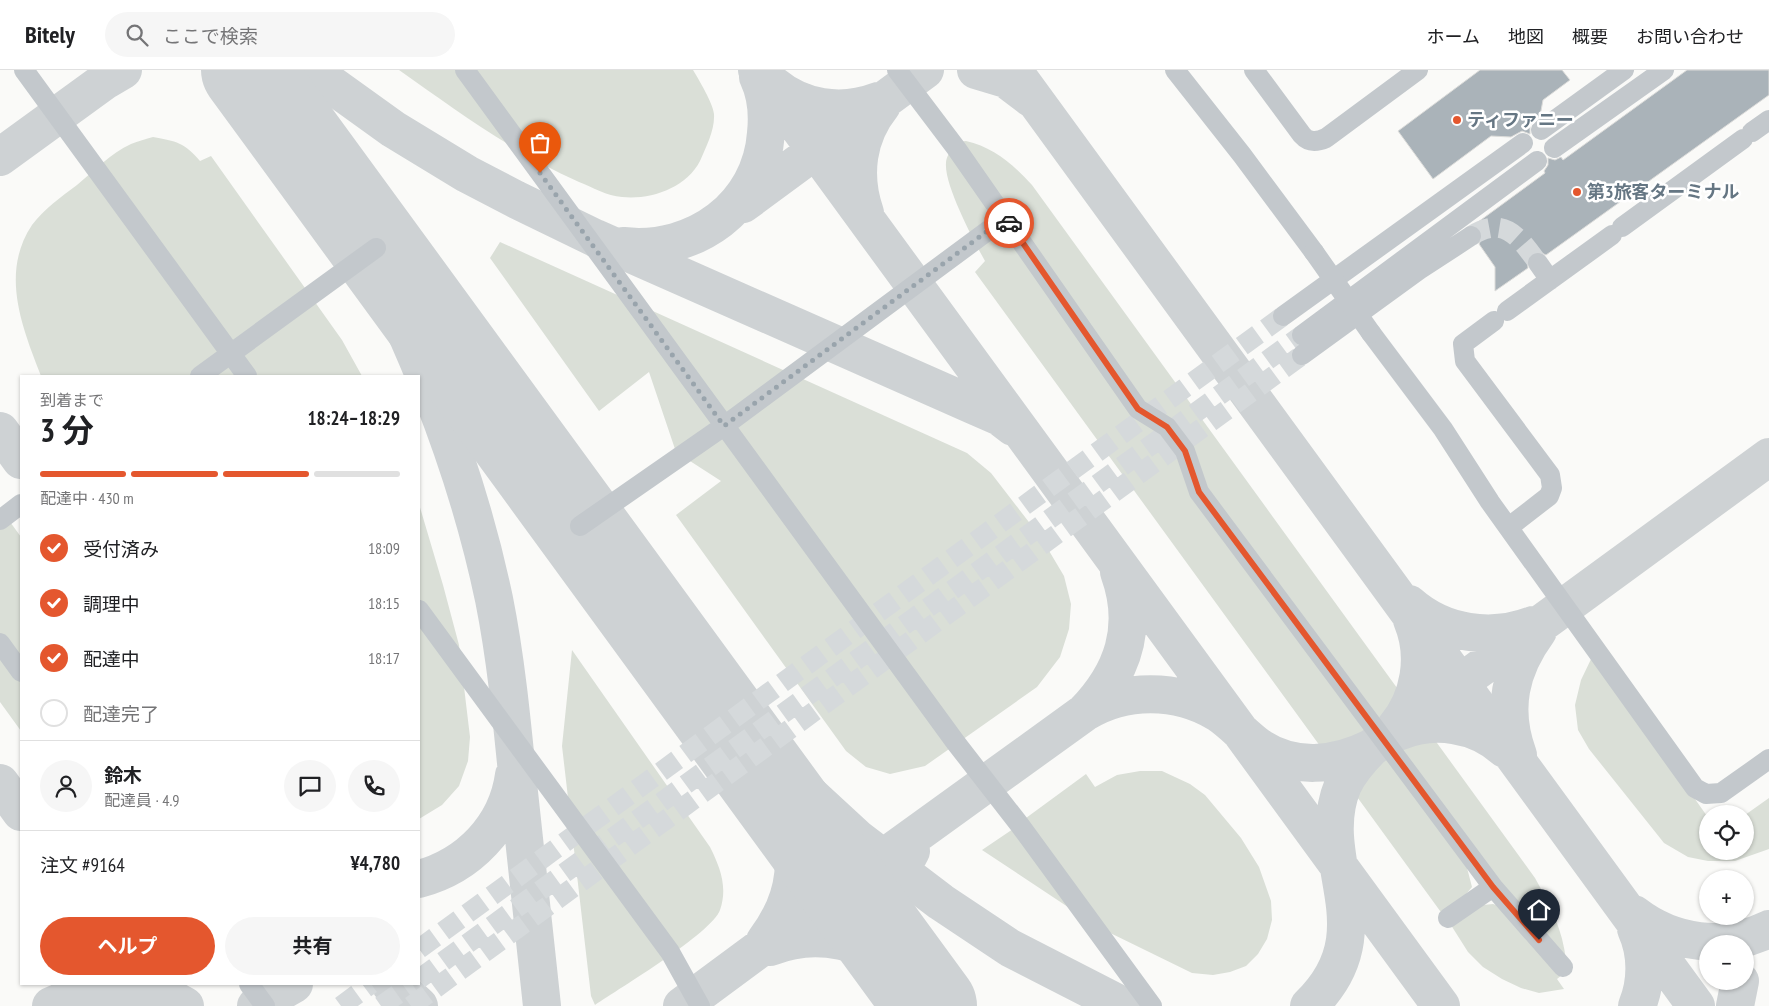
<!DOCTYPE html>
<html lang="ja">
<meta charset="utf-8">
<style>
body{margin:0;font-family:"PT Sans Narrow","Noto Sans JP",sans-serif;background:#f6f6f6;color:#202124;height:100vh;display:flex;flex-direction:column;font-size:19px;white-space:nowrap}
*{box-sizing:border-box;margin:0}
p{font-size:16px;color:#757577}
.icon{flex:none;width:28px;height:28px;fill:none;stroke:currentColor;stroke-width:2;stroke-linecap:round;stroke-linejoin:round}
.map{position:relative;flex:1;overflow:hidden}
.side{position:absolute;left:20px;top:305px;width:400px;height:610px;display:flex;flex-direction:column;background:#fff;border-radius:0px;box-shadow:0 1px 4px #0004}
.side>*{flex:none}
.controls{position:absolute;left:1699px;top:735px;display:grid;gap:10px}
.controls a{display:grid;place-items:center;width:55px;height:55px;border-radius:50%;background:#fff;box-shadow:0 1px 4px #0004;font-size:25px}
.pin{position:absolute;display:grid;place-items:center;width:42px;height:42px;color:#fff;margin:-51px -21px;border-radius:50% 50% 50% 0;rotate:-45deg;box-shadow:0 0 5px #0007}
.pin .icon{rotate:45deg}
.courier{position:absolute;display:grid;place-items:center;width:50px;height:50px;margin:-25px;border:4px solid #e4572e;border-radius:50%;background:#fff;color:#222;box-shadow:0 1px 6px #0007}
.headline em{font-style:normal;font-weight:700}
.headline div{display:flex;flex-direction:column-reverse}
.headline{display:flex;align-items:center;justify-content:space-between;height:85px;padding:0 20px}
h1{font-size:32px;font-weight:700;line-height:38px}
.bar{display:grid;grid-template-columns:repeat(4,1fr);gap:8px 5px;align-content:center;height:60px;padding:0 20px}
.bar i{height:6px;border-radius:4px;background:#e0e0e0}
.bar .current{background:#e4572e}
.bar p{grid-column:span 4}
.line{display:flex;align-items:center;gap:12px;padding:0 20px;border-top:1px solid #e0e0e0}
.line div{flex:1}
.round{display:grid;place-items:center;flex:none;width:52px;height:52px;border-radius:26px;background:#f6f6f6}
ol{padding:0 20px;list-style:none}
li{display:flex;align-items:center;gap:15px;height:55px}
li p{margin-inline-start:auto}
li .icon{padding:5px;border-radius:50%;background:#e4572e;color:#fff;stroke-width:4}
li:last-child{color:#757577}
li i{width:28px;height:28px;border:2px solid #e0e0e0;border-radius:50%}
.button{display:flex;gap:10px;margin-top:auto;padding:10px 20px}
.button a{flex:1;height:58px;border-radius:30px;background:#e4572e;color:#fff;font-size:20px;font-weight:700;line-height:58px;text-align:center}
.button a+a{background:#f6f6f6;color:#202124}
header{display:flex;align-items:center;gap:30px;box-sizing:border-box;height:70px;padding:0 25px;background:#fff;border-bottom:1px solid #e0e0e0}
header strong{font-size:24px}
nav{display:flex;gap:28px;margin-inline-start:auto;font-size:18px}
.search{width:350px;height:45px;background:#f6f6f6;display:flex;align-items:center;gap:12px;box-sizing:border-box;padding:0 18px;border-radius:28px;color:#757577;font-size:19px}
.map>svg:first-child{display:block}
</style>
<header>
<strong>Bitely</strong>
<div class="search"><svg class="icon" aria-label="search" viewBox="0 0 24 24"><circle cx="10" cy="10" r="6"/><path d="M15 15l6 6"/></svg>ここで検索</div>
<nav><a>ホーム</a><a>地図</a><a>概要</a><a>お問い合わせ</a></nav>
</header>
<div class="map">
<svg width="1769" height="936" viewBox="0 0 1769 936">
<rect width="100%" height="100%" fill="#fafaf8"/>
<!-- green -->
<path fill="#dadfd7" d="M399,0H693C699,10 713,33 714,44C715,60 706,77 700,91C686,118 651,130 622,127C607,126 592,117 579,112C514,83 457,41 399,0Z
M153,67C176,71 185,73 200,91L211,86L342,270L362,306H41C22,257 0,203 32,155C44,139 61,127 77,115C94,101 111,83 131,74C138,71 146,69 153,67Z
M966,71C993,77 1014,95 1032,115L1535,808C1550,835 1563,860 1566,891L1430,728L957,72Z
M951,78L981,120L989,147L1003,163L1026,184L1167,366L1466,794L1472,817L1456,836L1443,845L975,202L985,191C974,171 944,115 946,93C946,88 950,82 951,78Z
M500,172L967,383L991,403L1042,469L1064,506L1071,534L1069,559L1060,587L1037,617L925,696L890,704L866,697L846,681L676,445L721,411L676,382L649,302L599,341L490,188Z
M419,434L443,515L459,575L470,667L468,691L459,716L442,735L419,749Z
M0,438L21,467V661L0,632Z
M572,580L710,777C720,797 728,817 720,840C712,863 620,918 595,935L591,926L562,676Z
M1593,585L1707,746L1708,781H1745V745L1769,728V779L1735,791H1708L1688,787L1664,773L1589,679L1578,660L1575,635L1581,610Z
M1140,701H1162L1190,714L1205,725L1241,768L1259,797L1271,831L1272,850L1267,869L1258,884L1246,896L1230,902L1213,905L1192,903L1100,858L1026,748L1086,704L1095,717L1117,705Z
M1013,759L1077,843L982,780Z
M1493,834L1502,837L1562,905L1557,909L1564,919L1539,923L1521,918L1502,909L1483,897L1468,882L1449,852L1483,835Z"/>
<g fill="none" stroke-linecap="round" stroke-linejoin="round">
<!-- taxiway -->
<path stroke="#ced2d4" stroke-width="38" d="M234,0L256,18L283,50
M311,0L393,59L467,104L515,129L595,168L973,335L1000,347L1013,357
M757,0L1441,936
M976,0L1006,9L1031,28
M1013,0L1696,936
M771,13C801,39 841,45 878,31
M0,87L106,10L123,0
M340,127C408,256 464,386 494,529C506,589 512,652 518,713C526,787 534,862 542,936
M743,134L925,0
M865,143C852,105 857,66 882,35
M623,176C695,184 761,136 766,63C768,44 766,24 758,7
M0,361L21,390
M1409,534C1443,564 1491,571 1533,555
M657,563L768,686L858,769L941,832L1010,878L1123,936
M1084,643C1123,603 1139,557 1119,502
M1395,658C1420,628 1427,586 1412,550
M1398,662C1434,647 1476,653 1505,679
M1518,685C1501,639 1510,599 1538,561
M0,713L21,742
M911,781C883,831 891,869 917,917
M419,809C468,796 507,757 514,705
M1634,844C1673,874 1724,881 1769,859
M1636,859C1647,883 1647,912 1637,936
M765,871C799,826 801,783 781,732
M770,877C818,858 866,871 906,903
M150,914L165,925L185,936
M390,914L404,922L419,936
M51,936C84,919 120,917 152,936
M256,936L294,914
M682,936L843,817L1084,643C1124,618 1177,618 1218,643C1233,653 1245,667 1259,677C1294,700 1335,696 1371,678
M1309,936C1388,860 1311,791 1343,715C1350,700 1360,689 1371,678L1769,387
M1735,936L1740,911"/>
<!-- runway -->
<path stroke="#ced2d4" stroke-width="92" d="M247,0L931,936"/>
</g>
<!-- building -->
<path fill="#aab3b9" stroke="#dcdcda" d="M1480,0H1562L1570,10L1543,30L1540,46L1530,56V64L1522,61L1511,67L1491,66L1433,109L1398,61Z
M1687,0H1769V25L1546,185L1537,181L1531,184L1527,188L1528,198L1495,221V197L1479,174L1483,166L1481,160L1474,155L1545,103L1544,101L1548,95V88L1555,90L1561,87L1563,90Z"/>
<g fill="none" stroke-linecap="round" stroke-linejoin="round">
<!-- minor-tunnel -->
<path stroke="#d5d9db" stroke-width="20" stroke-dasharray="20 10" stroke-linecap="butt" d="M1471,166C1504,145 1519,167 1538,193
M419,879L1283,246
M419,909L1302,265
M341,936L371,914
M381,936L412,914
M411,936L1302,285"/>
<!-- minor -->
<path stroke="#c3c8cc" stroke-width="20" d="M24,0L247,306
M465,0L956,673L1019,754L1152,936
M897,0L956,78L1138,339L1167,357L1185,381L1199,422L1493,817L1563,897
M1175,0L1242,85L1314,182
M1254,0L1302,65C1309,73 1317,72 1326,68L1418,0
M1541,60L1624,0
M1752,62L1769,50
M1554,78L1664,0
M1622,157L1743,69
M1538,193L1550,210
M1507,241L1612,165
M1283,246L1523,73
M1494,251L1463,274L1465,291L1550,405L1552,418L1549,426L1509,457
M1371,263L1443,359L1490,432L1695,718L1706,724L1721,723L1769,689
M1302,265L1537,91
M1302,285L1419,200L1471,166
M200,306L376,178
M0,450L21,434
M580,456L724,356L1005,148
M419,540L670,882L700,936
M0,573L21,602
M1448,848L1493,817
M249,914L265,936"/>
<!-- minor-bridge -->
<path stroke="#c3c8cc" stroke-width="20" d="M1314,182L1371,263"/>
</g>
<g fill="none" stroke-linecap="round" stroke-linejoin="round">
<!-- done -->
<path stroke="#99a4ac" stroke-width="5" stroke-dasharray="0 9" d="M540,103L724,356L1005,148L1009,153"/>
<!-- route -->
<path stroke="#e4572e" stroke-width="6" d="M1009,153L1138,339L1167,357L1185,381L1199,422L1493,817L1539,870"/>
</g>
<!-- markers -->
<g fill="#e4572e" stroke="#fff" stroke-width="2">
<circle cx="1457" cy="50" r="5"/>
<circle cx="1577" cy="122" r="5"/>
</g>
<g text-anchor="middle" stroke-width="5" stroke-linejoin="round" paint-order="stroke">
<!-- poi labels -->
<g font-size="18" font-weight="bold" fill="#657683" stroke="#fff" text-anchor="start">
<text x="1467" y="56">ティファニー</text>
<text x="1587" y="128">第3旅客ターミナル</text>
</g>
</g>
</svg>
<div class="controls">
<a><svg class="icon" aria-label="locate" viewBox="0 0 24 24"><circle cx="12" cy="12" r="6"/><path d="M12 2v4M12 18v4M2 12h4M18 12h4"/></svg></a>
<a>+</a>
<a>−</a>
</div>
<div class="pin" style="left:540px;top:103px;background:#ea580c"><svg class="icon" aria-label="bag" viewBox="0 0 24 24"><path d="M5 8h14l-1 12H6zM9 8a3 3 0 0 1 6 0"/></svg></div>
<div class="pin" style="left:1539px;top:870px;background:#1f2937"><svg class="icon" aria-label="home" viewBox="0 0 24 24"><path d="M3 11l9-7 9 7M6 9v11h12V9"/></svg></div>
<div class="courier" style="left:1009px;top:153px"><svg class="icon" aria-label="car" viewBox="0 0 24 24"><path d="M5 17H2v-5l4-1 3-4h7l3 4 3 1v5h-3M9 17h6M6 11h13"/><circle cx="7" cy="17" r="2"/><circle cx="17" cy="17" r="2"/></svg></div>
<section class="side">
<div class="headline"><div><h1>3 分</h1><p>到着まで</p></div><em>18:24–18:29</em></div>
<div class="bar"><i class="current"></i><i class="current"></i><i class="current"></i><i></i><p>配達中 · 430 m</p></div>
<ol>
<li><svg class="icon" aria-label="check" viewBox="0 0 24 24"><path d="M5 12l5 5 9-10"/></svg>受付済み<p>18:09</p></li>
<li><svg class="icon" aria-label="check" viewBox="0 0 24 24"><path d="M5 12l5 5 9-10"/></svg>調理中<p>18:15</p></li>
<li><svg class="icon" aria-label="check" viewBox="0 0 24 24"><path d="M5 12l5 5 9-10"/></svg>配達中<p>18:17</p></li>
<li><i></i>配達完了</li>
</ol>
<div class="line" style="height:90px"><a class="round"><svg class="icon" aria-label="person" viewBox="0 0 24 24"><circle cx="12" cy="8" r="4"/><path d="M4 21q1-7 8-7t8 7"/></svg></a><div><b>鈴木</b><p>配達員 · 4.9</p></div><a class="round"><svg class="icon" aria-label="chat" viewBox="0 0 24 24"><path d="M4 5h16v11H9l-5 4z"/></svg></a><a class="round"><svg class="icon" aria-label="phone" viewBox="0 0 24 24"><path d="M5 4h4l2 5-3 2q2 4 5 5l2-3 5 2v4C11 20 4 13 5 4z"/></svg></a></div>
<div class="line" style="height:65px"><div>注文 #9164</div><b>¥4,780</b></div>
<div class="button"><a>ヘルプ</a><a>共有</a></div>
</section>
</div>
